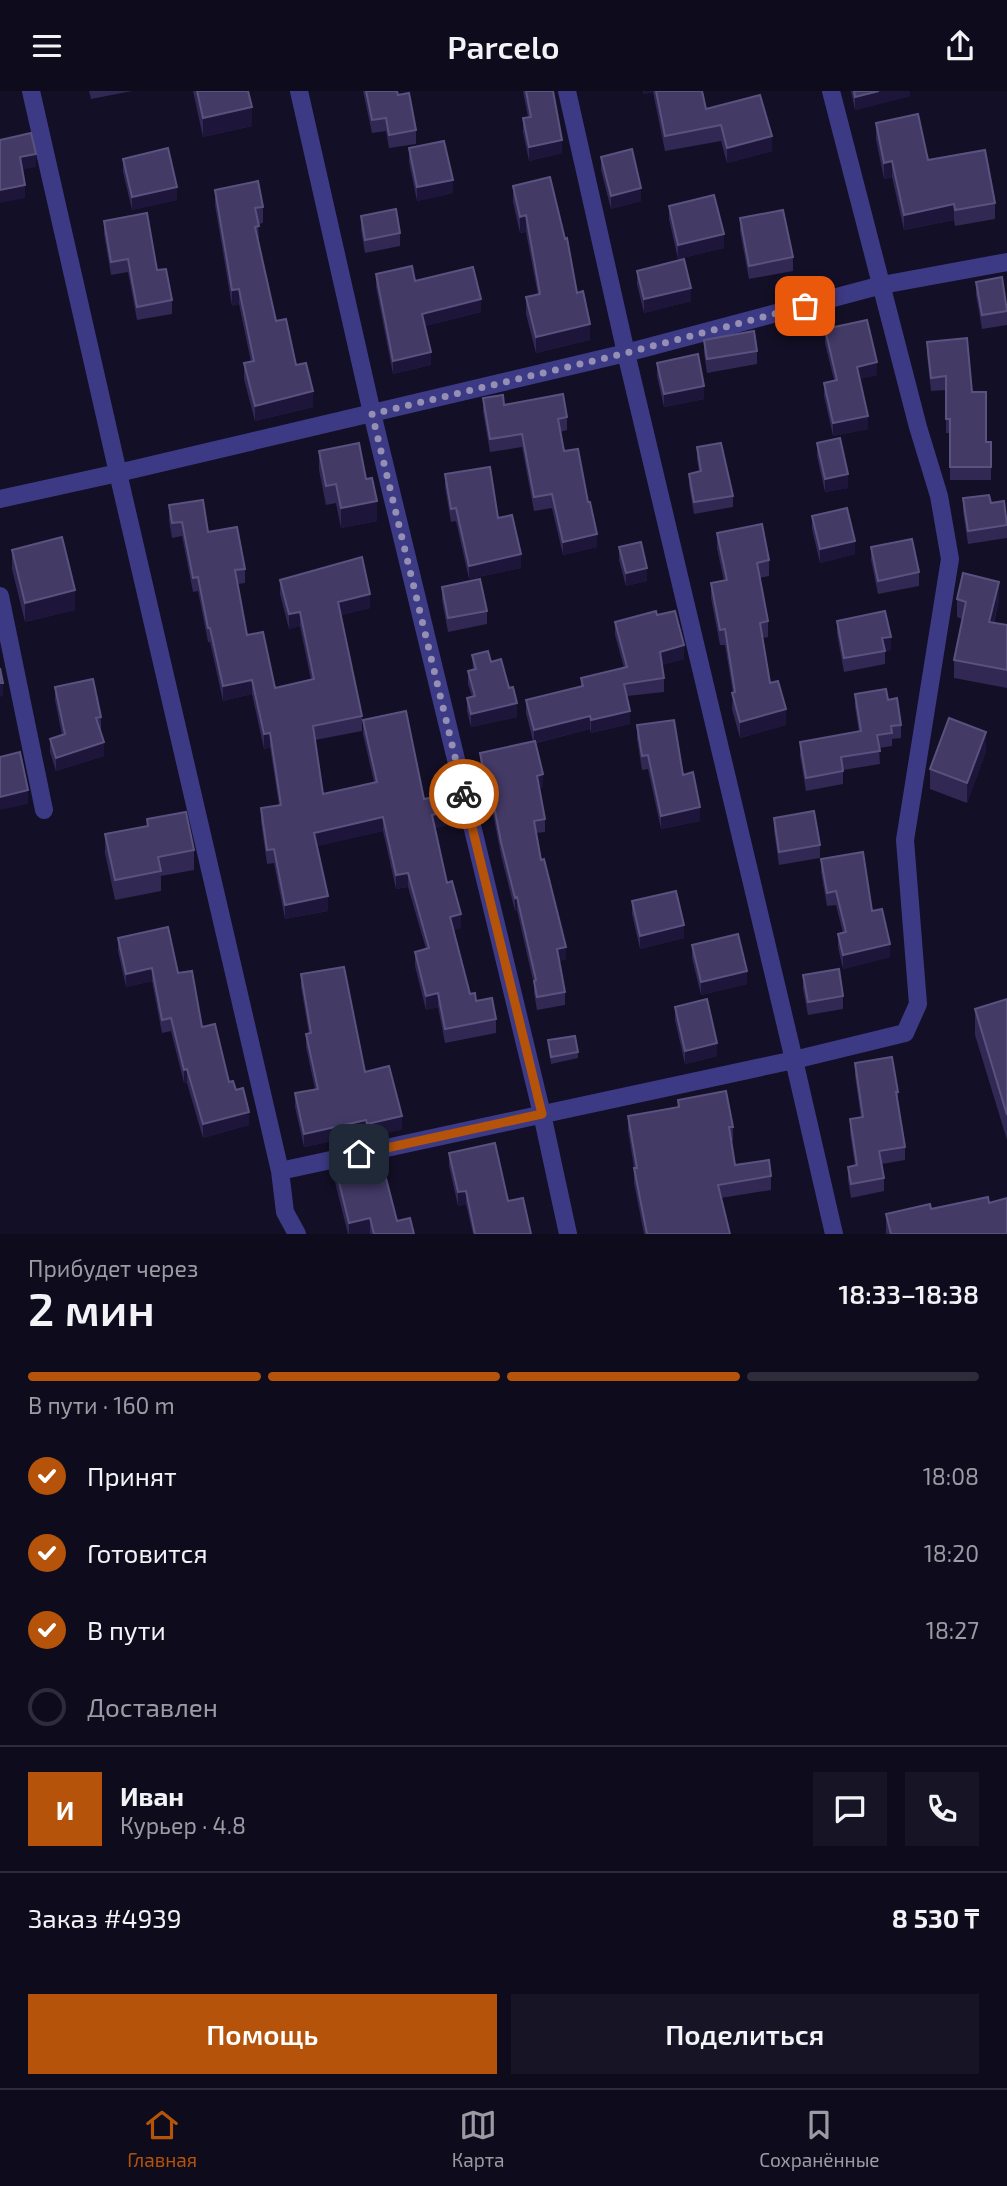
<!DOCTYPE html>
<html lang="ru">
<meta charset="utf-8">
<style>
body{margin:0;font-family:"Exo 2",sans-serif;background:#171425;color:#f1f3f6;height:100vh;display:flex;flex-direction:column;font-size:26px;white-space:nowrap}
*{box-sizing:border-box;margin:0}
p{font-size:23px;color:#9b9ba3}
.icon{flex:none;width:38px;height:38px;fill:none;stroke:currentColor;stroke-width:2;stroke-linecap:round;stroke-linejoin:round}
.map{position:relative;height:1143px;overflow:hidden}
.drawer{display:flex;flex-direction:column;background:#0e0b1c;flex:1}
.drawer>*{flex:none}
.pin{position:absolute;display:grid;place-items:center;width:60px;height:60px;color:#fff;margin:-30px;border-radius:14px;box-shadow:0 4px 10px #0006}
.courier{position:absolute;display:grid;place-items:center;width:70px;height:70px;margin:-35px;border:5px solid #b45309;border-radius:50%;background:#fff;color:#222;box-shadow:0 2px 9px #0007}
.head em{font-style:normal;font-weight:600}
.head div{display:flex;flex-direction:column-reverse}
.head{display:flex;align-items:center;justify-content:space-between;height:119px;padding:0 28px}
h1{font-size:46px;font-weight:600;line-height:52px}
.bar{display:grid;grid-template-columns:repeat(4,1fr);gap:10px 7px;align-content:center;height:84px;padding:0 28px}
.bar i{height:9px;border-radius:5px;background:#2e2b3b}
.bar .selected{background:#b45309}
.bar p{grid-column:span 4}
.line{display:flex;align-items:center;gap:18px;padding:0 28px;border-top:2px solid #2e2b3b}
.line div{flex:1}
.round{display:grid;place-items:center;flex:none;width:74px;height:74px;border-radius:0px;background:#171425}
ol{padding:0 28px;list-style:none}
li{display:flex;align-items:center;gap:21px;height:77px}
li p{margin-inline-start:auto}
li .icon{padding:7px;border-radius:50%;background:#b45309;color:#fff;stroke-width:4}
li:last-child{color:#9b9ba3}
li i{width:38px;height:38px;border:4px solid #2e2b3b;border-radius:50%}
.cta{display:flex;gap:14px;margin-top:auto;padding:14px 28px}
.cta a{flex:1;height:80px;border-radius:0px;background:#b45309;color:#fff;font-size:28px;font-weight:600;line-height:80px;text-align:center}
.cta a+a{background:#171425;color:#f1f3f6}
header{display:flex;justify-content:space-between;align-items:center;height:91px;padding:0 28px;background:#0e0b1c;font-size:32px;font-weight:600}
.tab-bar{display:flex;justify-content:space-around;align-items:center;height:98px;border-top:2px solid #2e2b3b;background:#0e0b1c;font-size:19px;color:#9b9ba3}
.tab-bar a{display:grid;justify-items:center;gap:4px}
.tab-bar .selected{color:#b45309}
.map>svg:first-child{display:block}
</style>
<header><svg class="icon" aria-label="menu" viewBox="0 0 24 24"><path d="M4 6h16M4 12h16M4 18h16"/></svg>Parcelo<svg class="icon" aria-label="share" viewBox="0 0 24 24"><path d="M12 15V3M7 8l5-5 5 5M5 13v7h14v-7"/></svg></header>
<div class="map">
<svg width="1007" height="1143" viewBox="0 0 1007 1143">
<rect width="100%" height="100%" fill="#130f26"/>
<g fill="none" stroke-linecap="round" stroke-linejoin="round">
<!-- street -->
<path stroke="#3d3a85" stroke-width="18" d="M299,0L372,322L542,1023L568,1143
M567,0L626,262L882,194L1007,171
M831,0L918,336L939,405L950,468L905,749L918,913L905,942L794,969L834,1143
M0,408L118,382L31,0
M0,505L44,719
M280,1080L118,382L626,262L794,969L280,1080L285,1121L297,1143"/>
</g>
<!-- wall -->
<path fill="#312854" d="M89,0H132L91,8Z
M193,0H248L252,35L203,46Z
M363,0H397L398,4L416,39V53L389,57L386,40L372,42Z
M523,0H553L562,62L529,70L523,41V27L528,26Z
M643,0H702L706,18L772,60L727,72L721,50L665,60L653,1L644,3Z
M851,0H910V5L855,19Z
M876,32L928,69L995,112V128L955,135L954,129L904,139L892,86L884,88L876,48Z
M409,57L453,102L417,110L409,71Z
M601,66L641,110L611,118L601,79Z
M123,68L177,109L132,119L123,81Z
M513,95L577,202L590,249L536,262L526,223V206L538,204L526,141L520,142L513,111Z
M215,99L263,116V132L258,133L259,150L276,230L313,316L255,330L244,288V272L251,271L239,213L232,215L215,114Z
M669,115L724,157L678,168L669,128Z
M361,125L400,142V155L365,162L361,139Z
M740,127L793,166V180L749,188L740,140Z
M104,130L157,179L172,209V223L137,229L128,181L111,184L104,143Z
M637,180L691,210L644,222L637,193Z
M376,183L415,190L481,221L425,235L431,274L393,283L376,196Z
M976,191L1007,216V234L982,238L976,204Z
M825,238L877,284L859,288L868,338L833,345L824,305V292L834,289L825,252Z
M704,249L757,260V273L707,282L704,262Z
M927,251L972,301L986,351H991V389H950V342H946V299L931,300L927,264Z
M657,272L704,308L664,316L657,285Z
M483,307L504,314L567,326V339L560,341L564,360L588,411L597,456L563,464L552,417L534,420L522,356L490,361L483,321Z
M817,352L848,397L825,401L817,365Z
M697,356L733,405V416L694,423L689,394V383L699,381L697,368Z
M319,360L366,388L377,430L341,437L336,412L326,414L319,379Z
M445,383L498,427L521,477L469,488L456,430L451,431L445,396Z
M963,407L991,412L1007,429V447L968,453L963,420Z
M169,414L208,441L245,478V492L237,493L247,544L275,597L311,589L300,535L289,538L280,503V489L370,517L341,524L362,625V640L315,649L323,703L374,691L363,643V629L424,708L460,731L435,737L447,792L461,837L454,839L470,903L496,928V942L445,952L438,916L426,919L415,875V861L426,858L408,796L396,798L383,740L317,755L328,820L285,828L274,772L267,773L261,731V717L279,714L270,656L264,658L252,603L223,610L210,551H208L198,500L193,501L182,445L172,447L169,429Z
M812,425L855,463L820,472L812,438Z
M717,442L769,469V485L760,487L768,530V546L763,547L770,592L786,634L740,647L732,618L733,602L725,554H720L711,507V492L724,490L717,457Z
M619,456L647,490L626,495L619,469Z
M871,456L919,481V495L878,503L871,469Z
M12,459L75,519L25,531L12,478Z
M442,496L487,520V533L448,541L442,509Z
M957,508L999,509L994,532L1007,534V597L954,587V569L962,528L957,526Z
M657,524L684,568L662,574L664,587V601L627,605L630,633L591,642L590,638L536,652L543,696L539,697L545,728V741L536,742L541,769L566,868L559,870L565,901V914L537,919L534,902V894L517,819L515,820L501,764L490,707L487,708L480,675V662L533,650L526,622V609L581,595V587L624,577L615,544V531Z
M837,530L891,559L885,560V573L844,581L837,543Z
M472,564L491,571L517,626L471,636L467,620V607L472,605L468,593V580L473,579Z
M55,596L101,626V639H100L104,665L56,680L50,661V648L62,644L55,609Z
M855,603L888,609L901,634V647L892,648V655L879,657L880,673L843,679V693L806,700L800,665V651L859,641L855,616Z
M637,634L700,730L661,738L648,678L642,679L637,648Z
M986,660L967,712L930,698V678Z
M774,727L820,754V767L779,774L774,740Z
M147,728L194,759V779L161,785V800L115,809L105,762V743L147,735Z
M821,768L872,820L890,866L843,878L838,856V843L843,842L836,814L827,815L821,781Z
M632,810L684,847L640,858L632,823Z
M118,847L178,882L202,936L229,991L236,999L249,1034L203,1047L187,992H184L171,940L162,942L152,890L126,896L118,860Z
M692,854L747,893L701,904L692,867Z
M301,883L365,981L402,1038L367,1047L366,1043L304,1056L295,1016V1002L315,998L306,956V943H309L301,896Z
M803,884L843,905V918L808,924L803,898Z
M1007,908V1049L975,944V918Z
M675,916L717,965L685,973L675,929Z
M548,949L578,961V967L551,973Z
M855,972L898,1001V1014L905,1056V1069L882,1073L884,1087V1100L851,1107L848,1089V1076L855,1075L850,1042V1028L861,1027L855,985Z
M678,1009L733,1036V1050H731L735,1074L771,1085V1099L721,1107L730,1143H644L634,1092V1077L628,1039V1025L678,1016Z
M449,1062L508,1110L531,1143H473L466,1113L458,1115L449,1075Z
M335,1075L397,1130L414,1143H348L335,1091Z
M989,1112L1007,1143H886V1123Z"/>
<!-- shaded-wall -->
<path fill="#1d163a" d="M644,0H653V1L644,3Z
M879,0H910V5L855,19V6Z
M252,16V35L203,46V27Z
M772,45V60L727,72V57Z
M562,49V62L529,70V56Z
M36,63V76L20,79V66Z
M892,70V86L884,88V72Z
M453,89V102L417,110V96Z
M25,94V107L0,112V99Z
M177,96V109L132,119V106Z
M641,97V110L611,118V105Z
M954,113V129L904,139V124Z
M526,124V141L520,142V126Z
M724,143V157L678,168V154Z
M691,197V210L644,222V208Z
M239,198V213L232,215V199Z
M481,208V221L422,236V223Z
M590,233V249L536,262V246Z
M431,261V274L393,283V270Z
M877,271V284L857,289V276Z
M704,295V308L664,316V303Z
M313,300V316L255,330V315Z
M868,325V338L833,345V332Z
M848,383V397L825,401V388Z
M377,410V430L341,437V417Z
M597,443V456L563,464V451Z
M855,450V463L820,472V458Z
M521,463V477L469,488V475Z
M647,477V490L626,495V482Z
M999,491V509L989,549V531Z
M75,499V519L25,531V512Z
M370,503V517L338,525V511Z
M300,521V535L289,538V523Z
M891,546V559L885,560L882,547Z
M684,554V568L660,575V561Z
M252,589V603L223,610V595Z
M0,592H3V605L0,606Z
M517,612V626L471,636V623Z
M786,618V634L740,647V631Z
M630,620V633L591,642V629Z
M590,625V638L534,652V639Z
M986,641V660L967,712V692Z
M270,642V656L264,658V643Z
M104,651V665L56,680V667Z
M543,683V696L537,697V685Z
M490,694V707L487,708V695Z
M28,699V713L0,719V706Z
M700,716V730L661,738V725Z
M460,717V731L432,738V724Z
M383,726V740L314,756V742Z
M408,782V796L396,798V784Z
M328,805V820L285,828V814Z
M517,806V819L515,820V807Z
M461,823V837L450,840V826Z
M684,834V847L640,858V845Z
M890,853V866L843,878V864Z
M566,856V868L557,870V858Z
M152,877V890L126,896V883Z
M747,880V893L701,904V891Z
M438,902V916L426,919V905Z
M717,952V965L685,973V960Z
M187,978V992H184V979Z
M249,1021V1034L203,1047V1033Z
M402,1025V1038L367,1047V1033Z
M366,1029V1043L304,1056V1043Z
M466,1100V1113L458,1115V1101Z
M370,1127V1143H349V1132Z"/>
<!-- building -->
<path fill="#433a66" stroke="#5a527e" stroke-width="2" d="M197,0H248L252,16L203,27Z
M366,0H397L398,4L409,2L416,39L389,44L386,27L372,29Z
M526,0H553L562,49L529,56L523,27L531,26Z
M656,0H702L706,18L760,4L772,45L727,57L721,34L665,45Z
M854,0H879L855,6Z
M918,23L928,69L985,59L995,112L955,119L954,113L904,124L892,70L884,72L876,32Z
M31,42L36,63L20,66L25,94L0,99V49Z
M444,50L453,89L417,96L409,57Z
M168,57L177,96L132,106L123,68Z
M632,58L641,97L611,105L601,66Z
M550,86L565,148L567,147L577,202L583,200L590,233L536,246L526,206L540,203L526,124L520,126L513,95Z
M258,90L263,116L255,117L259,135L255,136L276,230L286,228L296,274L306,272L313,300L255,315L244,272L254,270L239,198L232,199L215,99Z
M714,104L724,143L678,154L669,115Z
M396,118L400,142L365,149L361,125Z
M783,119L793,166L749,175L740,127Z
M147,122L157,179L166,178L172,209L137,216L128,168L111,171L104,130Z
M684,168L691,197L644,208L637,180Z
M412,175L415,190L473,176L481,208L422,223L431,261L393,270L376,183Z
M1002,186L1007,220L982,224L976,191Z
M867,229L877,271L857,276L868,325L833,332L824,292L837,289L825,238Z
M754,240L757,260L707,268L704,249Z
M967,247L972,301H986V351H991V376H950V328H946V285L931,287L927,251Z
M698,263L704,295L664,303L657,272Z
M563,303L567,326L558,328L564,360L578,358L588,411H590L597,443L563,451L552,403L534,406L522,343L490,348L483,307L503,304L504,314Z
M840,347L848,383L825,388L817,352Z
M359,352L366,388L372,387L377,410L341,417L336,393L326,395L319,360Z
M721,352L733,405L694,411L689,383L701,380L697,356Z
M490,376L498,427L512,424L521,463L469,475L456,417L451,418L445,383Z
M989,404L991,412L1004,410L1007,434L968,440L963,407Z
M203,409L208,441L237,436L245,478L235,479L247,544L263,541L275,597L314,588L300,521L289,523L280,489L362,466L370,503L338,511L362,625L313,635L323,703L377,691L363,629L406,620L424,708L456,702L460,717L432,724L447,792L452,790L461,823L450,826L470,903L475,902L476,910L492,907L496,928L445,938L438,902L426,905L415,861L429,857L408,782L396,784L383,726L314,742L328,805L285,814L274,758L267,759L261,717L281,714L270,642L264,643L252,589L223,595L210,537H208L198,486L193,487L182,431L172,432L169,414Z
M847,417L855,450L820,458L812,425Z
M762,433L769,469L757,472L768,530L760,532L770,592L778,590L786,618L740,631L732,602L735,601L725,538L720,539L711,492L727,489L717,442Z
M62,446L75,499L25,512L12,459Z
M912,448L919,481L878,490L871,456Z
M641,451L647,477L626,482L619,456Z
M963,482L999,491L989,531L1007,534V579L954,569L966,511L957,508Z
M480,488L487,520L448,527L442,496Z
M656,520L657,524L675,520L684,554L660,561L664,587L624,593L630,620L591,629L590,625L534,639L526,609L583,595L581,587L627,576L615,531Z
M885,520L891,546L882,547L885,560L844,567L837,530Z
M488,560L491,571L501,568L509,597L513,596L517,612L471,623L467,607L475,605L468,580L476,578L472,564Z
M0,577L3,592H0Z
M93,588L101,626L96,627L104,651L56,667L50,648L65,643L55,596Z
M886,598L888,609L897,607L901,634L891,635L892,642L877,644L880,660L841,666L843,680L806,687L800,651L861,640L855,603Z
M949,627L986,641L967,692L930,678Z
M674,629L683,684L693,681L700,716L661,725L648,664L642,665L637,634Z
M535,650L543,683L537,685L545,728L534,730L541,769L544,768L566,856L557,858L565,901L537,906L534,890L536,889L517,806L515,807L501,751L490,694L487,695L480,662Z
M20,661L28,699L0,706V666Z
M814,720L820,754L779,761L774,727Z
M186,721L194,759L158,766L161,780L115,789L105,743L148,735L147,728Z
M863,761L872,820L882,818L890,853L843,864L838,843L846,841L836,800L827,802L821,768Z
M676,800L684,834L640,845L632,810Z
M168,836L178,882L192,880L202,936L215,933L229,991L233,990L236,999L243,997L249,1021L203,1033L187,978L184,979L171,927L162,929L152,877L126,883L118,847Z
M738,843L747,880L701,891L692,854Z
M344,876L365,981L389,975L402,1025L367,1033L366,1029L304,1043L295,1002L318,998L306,943L311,942L301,883Z
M839,878L843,905L808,911L803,884Z
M707,908L717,952L685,960L675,916Z
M1007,908V1024L975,918Z
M575,945L578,961L551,966L548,949Z
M892,966L898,1001H896L905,1056L879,1060L884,1087L851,1093L848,1076L857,1074L850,1028L863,1026L855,972Z
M726,1000L733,1036H729L735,1074L769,1069L771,1085L718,1094L730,1143H647L634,1077H637L628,1025L679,1016L678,1009Z
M495,1052L508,1110L523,1107L531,1143H475L466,1100L458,1101L449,1062Z
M380,1064L397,1130L410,1127L414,1143H374L370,1127L349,1132L335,1075Z
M988,1106L989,1112L1007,1107V1143H891L886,1123L930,1113L931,1118Z"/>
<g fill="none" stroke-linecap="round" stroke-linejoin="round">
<!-- done -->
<path stroke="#948fb3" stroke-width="7" stroke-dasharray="0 12.6" d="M464,703L372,323L626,262L805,215"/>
<!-- route -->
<path stroke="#b45309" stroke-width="9" d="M359,1063L542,1023L464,703"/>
</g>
</svg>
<div class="pin" style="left:805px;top:215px;background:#ea580c"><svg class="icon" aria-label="bag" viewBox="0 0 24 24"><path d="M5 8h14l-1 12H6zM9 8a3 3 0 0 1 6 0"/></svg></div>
<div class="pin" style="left:359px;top:1063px;background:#1f2937"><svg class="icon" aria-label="home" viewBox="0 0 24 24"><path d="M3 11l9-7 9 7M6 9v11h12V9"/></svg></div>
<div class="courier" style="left:464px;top:703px"><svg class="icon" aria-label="bike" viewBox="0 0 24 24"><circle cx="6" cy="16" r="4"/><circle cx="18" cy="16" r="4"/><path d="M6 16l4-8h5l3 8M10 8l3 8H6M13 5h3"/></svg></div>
</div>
<section class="drawer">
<div class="head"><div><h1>2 мин</h1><p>Прибудет через</p></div><em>18:33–18:38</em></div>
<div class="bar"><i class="selected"></i><i class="selected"></i><i class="selected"></i><i></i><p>В пути · 160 m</p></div>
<ol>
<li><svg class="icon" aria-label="check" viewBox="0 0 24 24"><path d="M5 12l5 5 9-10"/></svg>Принят<p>18:08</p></li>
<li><svg class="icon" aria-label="check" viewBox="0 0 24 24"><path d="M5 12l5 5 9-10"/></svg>Готовится<p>18:20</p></li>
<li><svg class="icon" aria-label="check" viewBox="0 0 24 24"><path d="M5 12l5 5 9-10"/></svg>В пути<p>18:27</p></li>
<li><i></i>Доставлен</li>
</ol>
<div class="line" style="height:126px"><b class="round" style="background:#b45309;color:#fff">И</b><div><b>Иван</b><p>Курьер · 4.8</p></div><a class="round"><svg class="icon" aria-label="chat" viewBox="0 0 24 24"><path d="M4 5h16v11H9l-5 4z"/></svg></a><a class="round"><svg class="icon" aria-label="phone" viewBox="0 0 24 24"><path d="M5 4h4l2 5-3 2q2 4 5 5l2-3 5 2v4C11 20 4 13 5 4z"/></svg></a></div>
<div class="line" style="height:91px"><div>Заказ #4939</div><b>8 530 ₸</b></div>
<div class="cta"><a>Помощь</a><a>Поделиться</a></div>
</section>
<nav class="tab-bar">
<a class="selected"><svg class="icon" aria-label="home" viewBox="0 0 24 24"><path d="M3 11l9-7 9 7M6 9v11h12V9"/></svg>Главная</a>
<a><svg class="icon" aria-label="map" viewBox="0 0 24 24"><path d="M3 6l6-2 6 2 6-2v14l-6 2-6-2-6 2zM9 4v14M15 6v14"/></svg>Карта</a>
<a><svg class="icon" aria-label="saved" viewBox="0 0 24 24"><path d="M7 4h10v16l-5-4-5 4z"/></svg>Сохранённые</a>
</nav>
